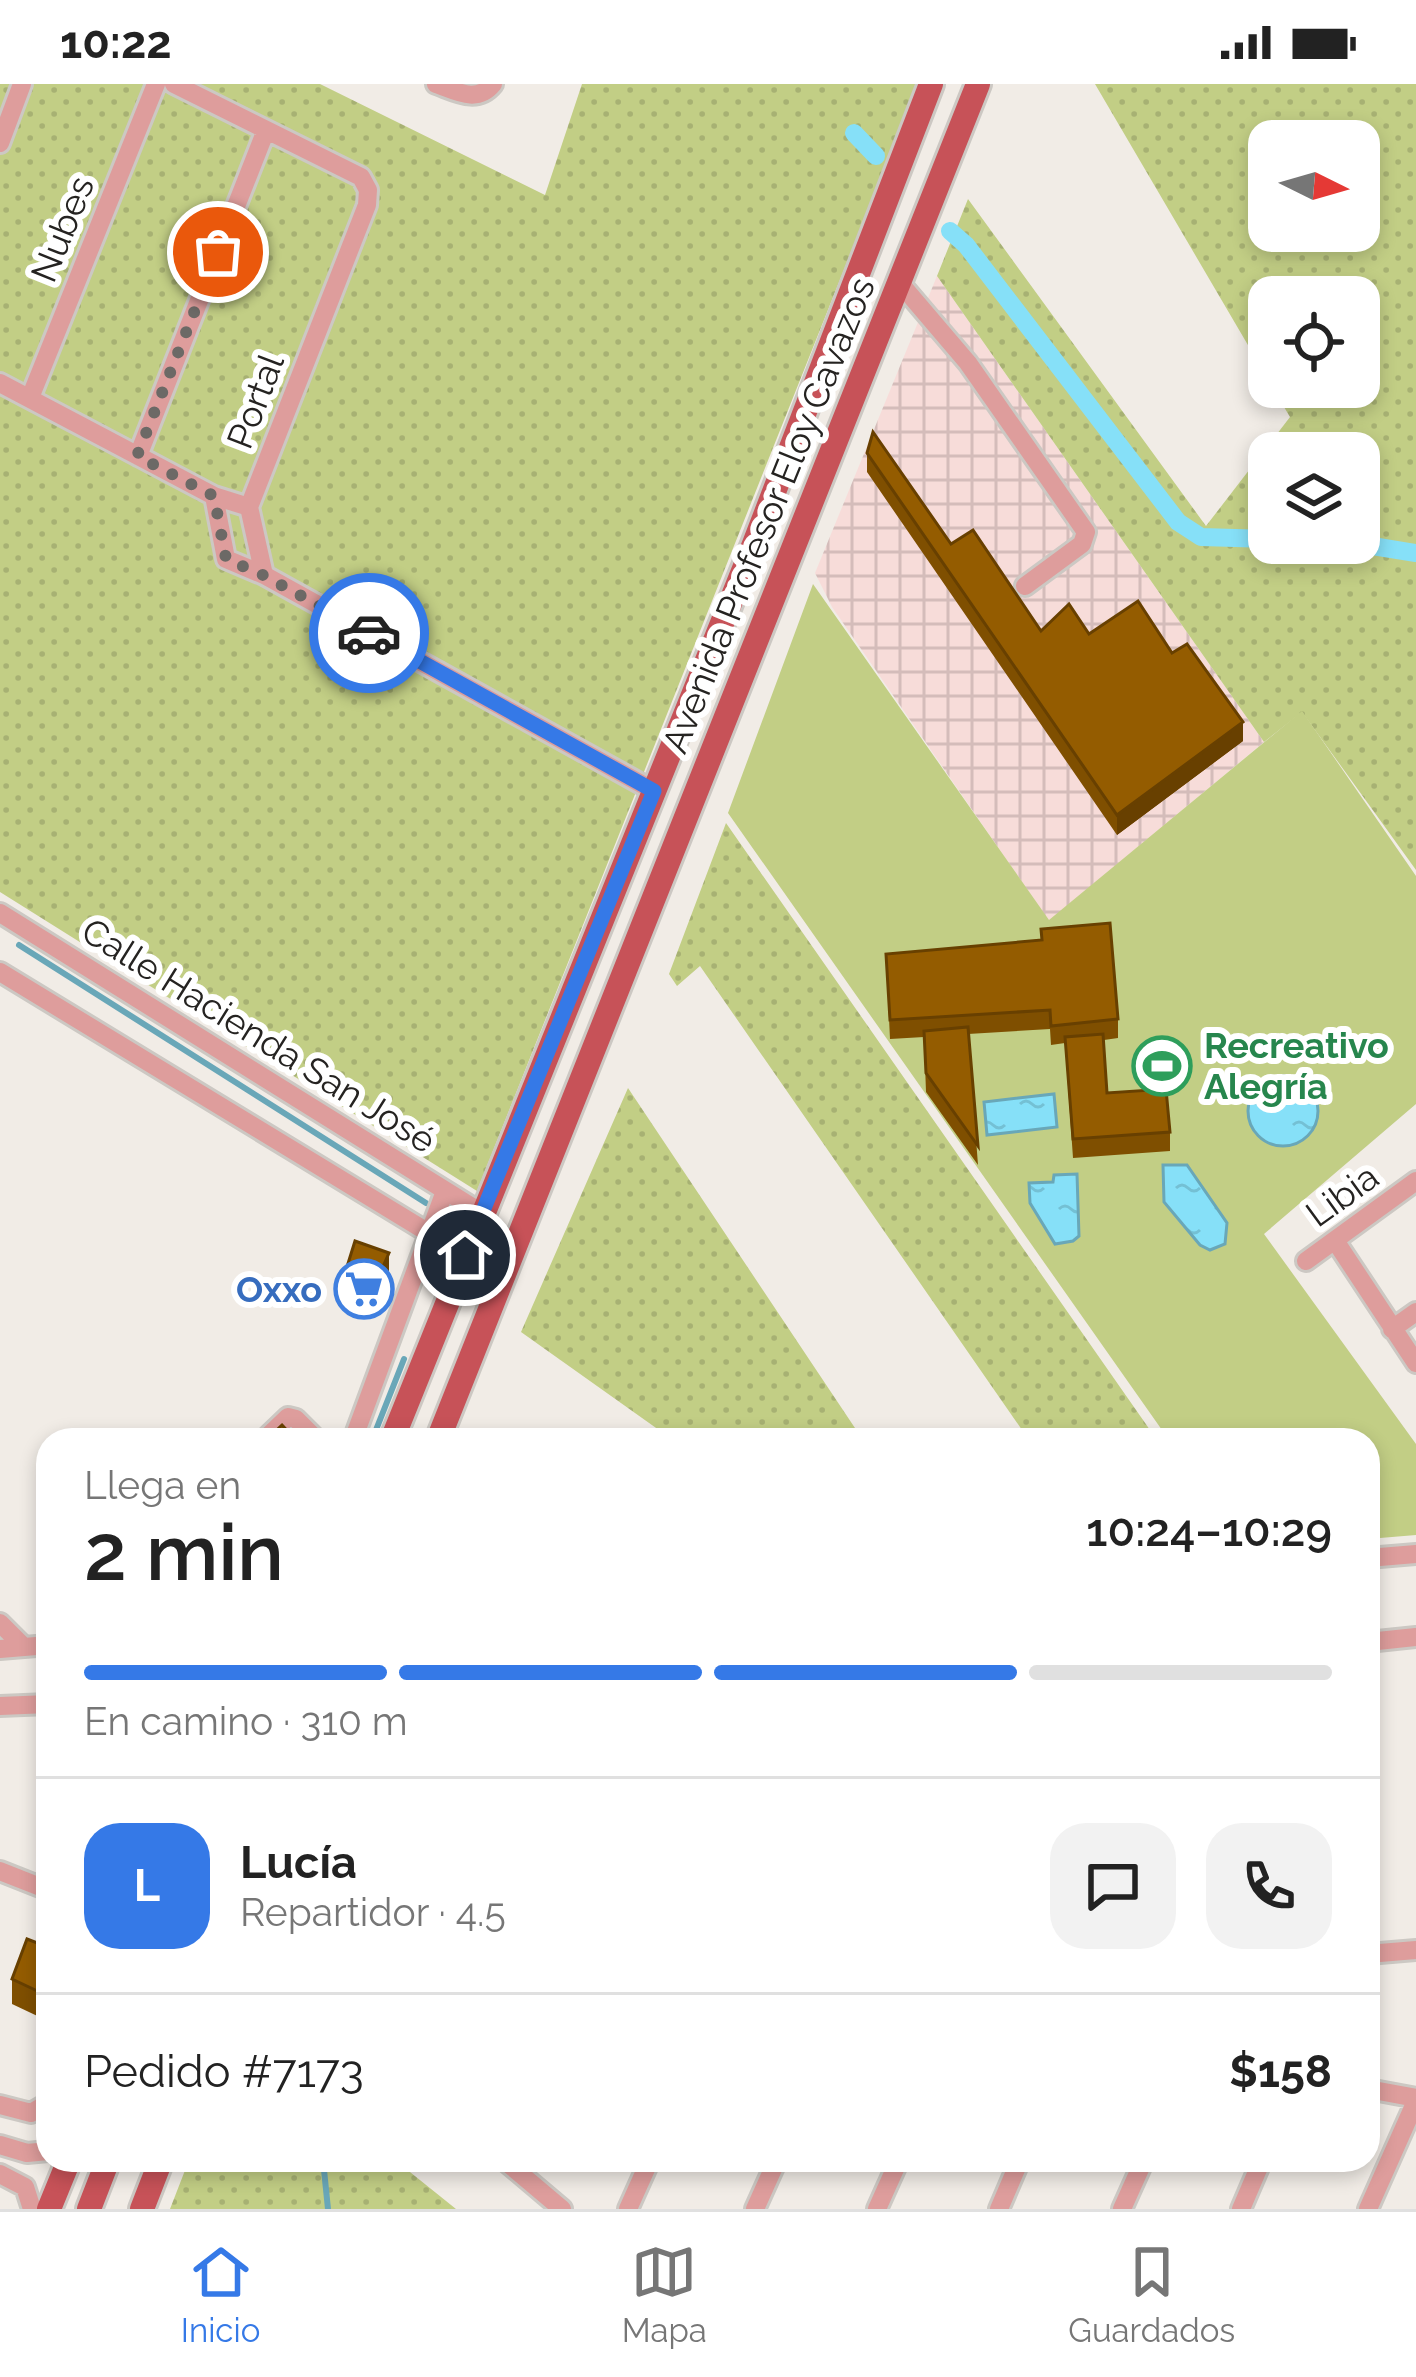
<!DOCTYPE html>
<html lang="es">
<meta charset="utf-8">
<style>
body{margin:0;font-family:Raleway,sans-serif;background:#f2f2f2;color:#222;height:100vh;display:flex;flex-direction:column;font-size:45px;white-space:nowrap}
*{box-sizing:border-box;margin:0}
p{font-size:39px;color:#767676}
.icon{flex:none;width:66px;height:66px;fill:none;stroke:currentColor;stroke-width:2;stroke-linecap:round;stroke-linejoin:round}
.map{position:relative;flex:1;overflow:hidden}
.side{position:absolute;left:36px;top:1344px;width:1344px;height:744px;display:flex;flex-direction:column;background:#fff;border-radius:36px;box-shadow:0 6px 18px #0003}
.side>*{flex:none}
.needle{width:78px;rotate:95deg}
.controls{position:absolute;left:1248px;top:36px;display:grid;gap:24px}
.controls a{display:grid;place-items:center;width:132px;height:132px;border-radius:24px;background:#fff;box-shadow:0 6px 18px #0003;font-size:60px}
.pin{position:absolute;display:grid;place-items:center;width:102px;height:102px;color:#fff;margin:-51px;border:6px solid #fff;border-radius:50%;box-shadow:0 3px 12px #0007}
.courier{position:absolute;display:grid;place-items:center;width:120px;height:120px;margin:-60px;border:9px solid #3579e7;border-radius:50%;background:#fff;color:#222;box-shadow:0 3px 15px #0007}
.summary em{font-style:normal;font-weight:600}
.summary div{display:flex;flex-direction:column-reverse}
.summary{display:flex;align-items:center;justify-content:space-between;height:204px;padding:0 48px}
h1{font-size:78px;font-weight:600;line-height:90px}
.bar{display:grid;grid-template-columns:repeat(4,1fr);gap:18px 12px;align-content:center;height:144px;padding:0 48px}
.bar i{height:15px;border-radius:9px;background:#e0e0e0}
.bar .on{background:#3579e7}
.bar p{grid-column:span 4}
.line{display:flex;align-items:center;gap:30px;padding:0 48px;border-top:3px solid #e0e0e0}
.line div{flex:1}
.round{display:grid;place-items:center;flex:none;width:126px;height:126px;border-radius:36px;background:#f2f2f2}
.status{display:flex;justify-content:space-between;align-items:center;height:84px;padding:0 60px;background:#fff;direction:ltr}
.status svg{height:33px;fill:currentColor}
.menu{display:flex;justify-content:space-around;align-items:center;height:168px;border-top:3px solid #e0e0e0;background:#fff;font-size:33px;color:#767676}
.menu a{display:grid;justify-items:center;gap:6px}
.menu .on{color:#3579e7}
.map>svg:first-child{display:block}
</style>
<div class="status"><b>10:22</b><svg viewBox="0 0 49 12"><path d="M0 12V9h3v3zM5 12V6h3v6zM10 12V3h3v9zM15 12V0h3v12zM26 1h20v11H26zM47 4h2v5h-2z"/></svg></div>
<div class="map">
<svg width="1416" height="2125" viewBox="0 0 1416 2125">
<defs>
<pattern id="industrial-grid" width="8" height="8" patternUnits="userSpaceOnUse" patternTransform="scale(3)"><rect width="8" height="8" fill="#f7dcd9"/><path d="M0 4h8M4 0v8" fill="none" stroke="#d4bcba"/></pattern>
<pattern id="grass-dots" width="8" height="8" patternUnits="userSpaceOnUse" patternTransform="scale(3)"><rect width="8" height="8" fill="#c2ce85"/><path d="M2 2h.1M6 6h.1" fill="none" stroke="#a7b173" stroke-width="1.8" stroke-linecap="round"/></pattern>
<pattern id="water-ripples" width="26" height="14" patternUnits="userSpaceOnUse" patternTransform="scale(3)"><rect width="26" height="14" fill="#86e0f8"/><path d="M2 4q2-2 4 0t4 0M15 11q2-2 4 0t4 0" fill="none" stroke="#74c0d4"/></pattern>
</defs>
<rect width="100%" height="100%" fill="#f1ece6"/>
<!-- industrial -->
<path fill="url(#industrial-grid)" d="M937,192L1264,658L1049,837L832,523L815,489Z"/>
<!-- grass -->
<path fill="url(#grass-dots)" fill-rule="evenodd" d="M0,0H320L545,111L582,0H918L477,1107L0,808Z
M1095,0H1416V786L1302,628L1264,658L937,192L968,115L1206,442L1290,333L1272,303H1359V213H1269V297ZM1269,57H1359V147H1269ZM1269,369H1359V459H1269Z
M726,739L1157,1356H1029L700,882L677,902L669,890Z
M628,1004L863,1356H673L521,1248Z
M189,2076H395L456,2125H170Z"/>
<!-- park -->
<path fill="#c2ce85" d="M813,500L1049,836L1302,627L1416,792V1020L1264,1150L1416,1360V1451L1368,1455V1356H1169L728,729Z"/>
<!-- water -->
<path fill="url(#water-ripples)" stroke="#69a7b8" stroke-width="3" d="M1248 1027a35 35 0 1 1 70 0a35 35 0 1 1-70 0Z
M1054,1010L1057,1043L987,1051L984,1018Z
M1163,1081H1187L1227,1139L1225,1160L1210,1166L1200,1161L1164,1118Z
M1077,1090L1079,1152L1073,1157L1055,1160L1030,1119L1029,1099L1053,1098L1054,1091Z"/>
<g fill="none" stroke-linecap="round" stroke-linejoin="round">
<!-- stream -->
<path stroke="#69a7b8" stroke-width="6" d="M19,861L426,1119
M372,1356L404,1275
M323,2076L328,2125"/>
<!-- canal -->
<path stroke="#86e0f8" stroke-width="18" d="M854,49L876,72
M950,147L966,161L1178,438L1201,453L1269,455
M1354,459L1416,469"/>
<defs>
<path id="minor" d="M174,0L361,93L368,106L367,121L249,423
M436,0C456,7 477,20 493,0
M0,59L22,0
M899,198L968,279L1086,448L1082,460L1025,502
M0,299L214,412L249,423
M30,314L156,0
M138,372L266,46
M214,412L226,475L264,491L654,707
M249,423L264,491
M0,829L483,1130
M0,888L465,1171
M1336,1158L1416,1279
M1306,1177L1416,1097
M1392,1245L1416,1228
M264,1356L288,1333L296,1335L317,1356
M353,1356L445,1107
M1368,1474L1416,1470
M0,1539L24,1563
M1368,1558L1416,1553
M0,1565L48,1561
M0,1622L48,1620
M0,1787L48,1806
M1368,1870L1416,1866
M1368,2005L1416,2014
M0,2021L31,2029L48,2019
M0,2061L27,2069L48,2067
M504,2076L562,2125
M0,2090L25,2103L32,2125
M628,2125L650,2076
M755,2125L777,2076
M877,2125L899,2076
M999,2125L1020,2076
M1122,2125L1144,2076
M1241,2125L1262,2076
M1368,2125L1416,2017"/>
<path id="major" d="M392,1356L754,460L931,0
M438,1356L978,0
M49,2125L69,2076
M89,2125L108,2076
M142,2125L161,2076"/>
</defs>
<!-- minor casing -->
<use href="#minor" stroke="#ccc8c3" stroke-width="24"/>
<!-- major casing -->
<use href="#major" stroke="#ccc8c3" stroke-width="30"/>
<!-- minor -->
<use href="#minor" stroke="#de9d9c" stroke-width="18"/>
<!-- major -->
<use href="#major" stroke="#c75258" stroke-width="24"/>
</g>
<!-- wall -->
<path fill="#7f4f00" d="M867,369L951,460L1041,547L1089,550L1172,569L1243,657L1117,751L867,388Z
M1041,845L1118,935V954L1104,956L1107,1009L1170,1048V1067L1073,1074L1065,959L1051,961L1050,945L968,950L978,1081L926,1008L924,953L890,955L886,870L1041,856Z
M389,1188L370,1231L341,1221V1202Z
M48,1863V1937L12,1920V1895Z"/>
<!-- shaded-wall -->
<path fill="#684000" d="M1243,638V657L1117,751V731Z
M389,1169V1188L370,1231V1212Z"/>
<!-- building -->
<path fill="#945c00" stroke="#684000" stroke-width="3" d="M873,348L951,460L973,446L1041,547L1069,520L1089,550L1138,517L1172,569L1187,560L1243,638L1117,731L867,369Z
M1110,839L1118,935L1051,942L1050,926L890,936L886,870L1042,856L1041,845Z
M968,943L978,1062L926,989L924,947Z
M1103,950L1107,1009L1166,1005L1170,1048L1073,1055L1065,953Z
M355,1157L389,1169L370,1212L341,1202Z
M282,1341L296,1356H266Z
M27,1855L48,1863V1912L12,1895Z"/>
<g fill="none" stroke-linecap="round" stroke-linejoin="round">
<!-- done -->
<path stroke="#6c6966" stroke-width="12" stroke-dasharray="0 21.6" d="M218,168L137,372L214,412L226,475L263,491L369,549"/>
<!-- route -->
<path stroke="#3579e7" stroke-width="15" d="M369,549L654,707L465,1171"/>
</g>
<!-- icons -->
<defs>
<symbol id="stadium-ring" viewBox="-11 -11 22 22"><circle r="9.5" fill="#fff" stroke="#2e9e5b" stroke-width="1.5"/><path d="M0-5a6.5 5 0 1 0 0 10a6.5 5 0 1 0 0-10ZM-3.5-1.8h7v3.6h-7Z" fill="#2e9e5b"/></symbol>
<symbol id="supermarket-ring" viewBox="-11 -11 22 22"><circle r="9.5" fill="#fff" stroke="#3f7fe0" stroke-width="1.5"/><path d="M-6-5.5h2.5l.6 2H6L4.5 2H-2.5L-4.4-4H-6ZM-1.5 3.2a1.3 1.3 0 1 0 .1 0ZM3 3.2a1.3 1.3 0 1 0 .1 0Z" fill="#3f7fe0"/></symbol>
</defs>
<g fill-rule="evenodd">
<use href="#stadium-ring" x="1129" y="949" width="66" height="66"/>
<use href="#supermarket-ring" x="331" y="1172" width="66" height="66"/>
</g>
<g text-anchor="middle" stroke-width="12" stroke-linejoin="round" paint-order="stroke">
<!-- street labels -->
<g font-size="36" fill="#252321" stroke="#fff">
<text transform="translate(62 145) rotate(-68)" y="13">Nubes</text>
<text transform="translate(255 317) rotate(-69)" y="13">Portal</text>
<text transform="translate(768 431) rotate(-68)" y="13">Avenida Profesor Eloy Cavazos</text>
<text transform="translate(259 951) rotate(32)" y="13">Calle Hacienda San José</text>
<text transform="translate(1342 1111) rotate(-36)" y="13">Libia</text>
</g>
<!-- leisure labels -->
<g font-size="36" font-weight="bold" fill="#27864d" stroke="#fff" text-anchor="start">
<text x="1204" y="974">Recreativo<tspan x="1204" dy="41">Alegría</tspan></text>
</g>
<!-- shop labels -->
<g font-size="36" font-weight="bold" fill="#366cbe" stroke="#fff" text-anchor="end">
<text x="322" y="1218">Oxxo</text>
</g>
</g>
</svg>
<div class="controls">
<a><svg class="needle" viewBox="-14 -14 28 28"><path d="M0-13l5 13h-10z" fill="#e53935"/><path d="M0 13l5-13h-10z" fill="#767676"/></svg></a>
<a><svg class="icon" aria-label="locate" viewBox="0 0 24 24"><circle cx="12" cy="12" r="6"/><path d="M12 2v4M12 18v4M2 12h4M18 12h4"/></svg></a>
<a><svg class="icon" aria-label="layers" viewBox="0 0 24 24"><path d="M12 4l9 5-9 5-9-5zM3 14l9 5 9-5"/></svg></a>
</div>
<div class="pin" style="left:218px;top:168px;background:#ea580c"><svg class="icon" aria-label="bag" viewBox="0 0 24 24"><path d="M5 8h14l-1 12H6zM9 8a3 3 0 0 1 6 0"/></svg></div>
<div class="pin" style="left:465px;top:1171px;background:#1f2937"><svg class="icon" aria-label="home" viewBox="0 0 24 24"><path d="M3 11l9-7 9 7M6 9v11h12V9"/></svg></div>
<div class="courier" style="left:369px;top:549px"><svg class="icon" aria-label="car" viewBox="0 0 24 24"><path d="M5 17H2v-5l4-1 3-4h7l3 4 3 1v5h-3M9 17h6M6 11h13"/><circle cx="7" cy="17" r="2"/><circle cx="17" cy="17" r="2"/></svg></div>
<section class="side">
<div class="summary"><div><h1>2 min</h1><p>Llega en</p></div><em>10:24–10:29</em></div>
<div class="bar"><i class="on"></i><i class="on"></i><i class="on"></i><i></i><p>En camino · 310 m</p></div>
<div class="line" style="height:216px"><b class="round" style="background:#3579e7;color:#fff">L</b><div><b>Lucía</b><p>Repartidor · 4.5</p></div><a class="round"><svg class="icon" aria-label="chat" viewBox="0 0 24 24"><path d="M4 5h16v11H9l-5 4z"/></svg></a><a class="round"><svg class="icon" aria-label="phone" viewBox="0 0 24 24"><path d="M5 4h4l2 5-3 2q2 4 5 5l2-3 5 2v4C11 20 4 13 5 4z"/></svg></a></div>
<div class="line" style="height:156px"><div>Pedido #7173</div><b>$158</b></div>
</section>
</div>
<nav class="menu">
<a class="on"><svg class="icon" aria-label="home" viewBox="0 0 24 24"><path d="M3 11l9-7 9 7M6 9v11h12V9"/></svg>Inicio</a>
<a><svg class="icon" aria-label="map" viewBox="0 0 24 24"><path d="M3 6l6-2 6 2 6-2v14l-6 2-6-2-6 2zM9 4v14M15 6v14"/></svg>Mapa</a>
<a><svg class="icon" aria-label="saved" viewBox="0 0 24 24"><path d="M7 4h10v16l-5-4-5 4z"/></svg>Guardados</a>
</nav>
